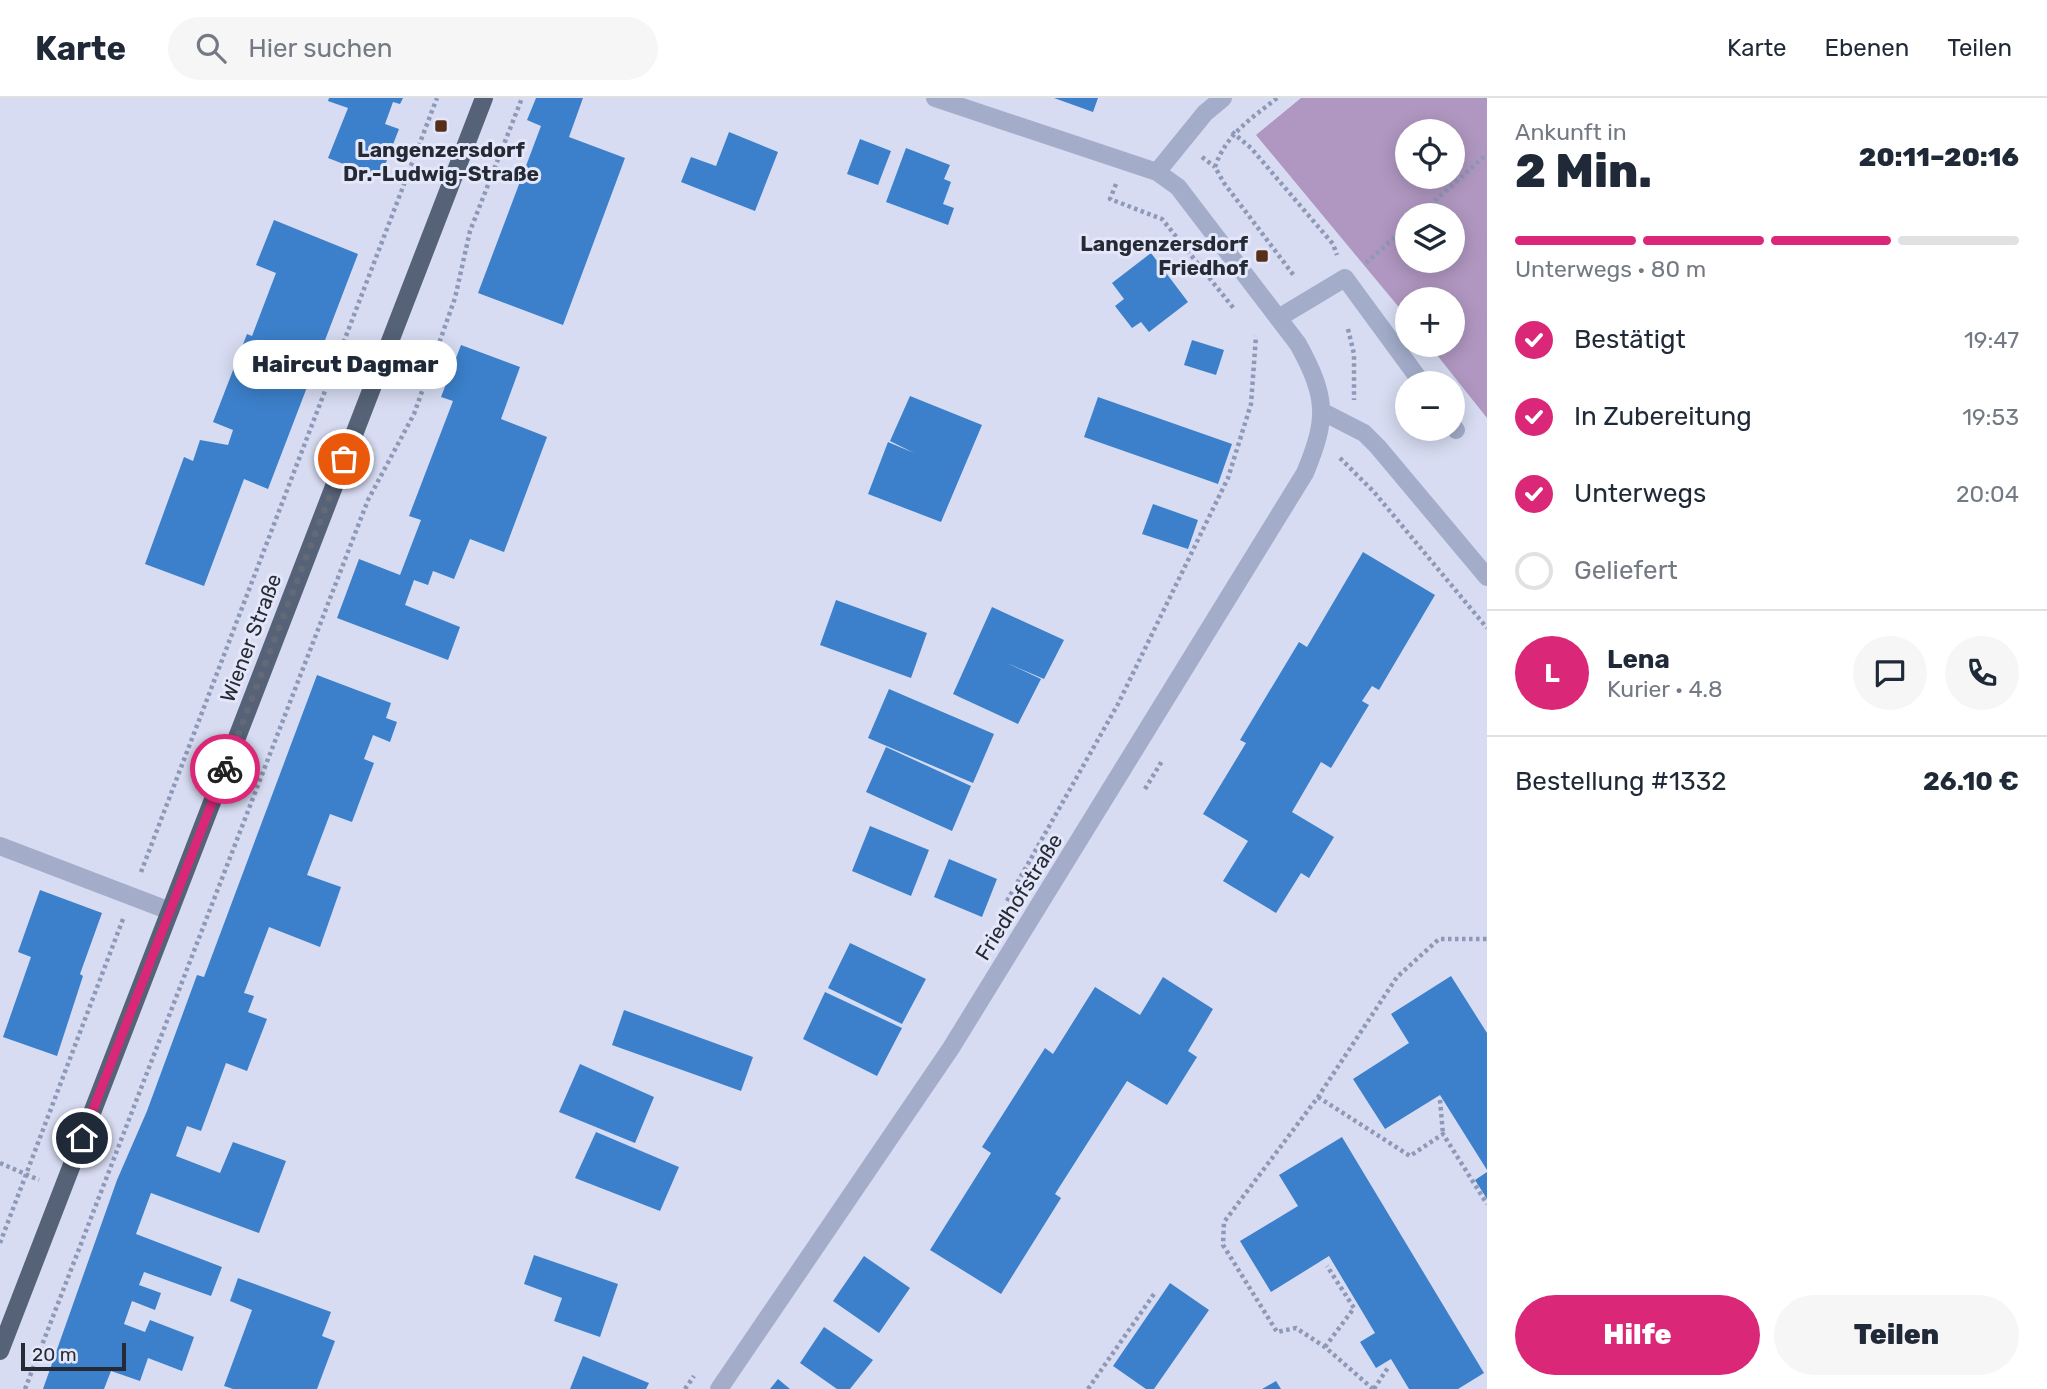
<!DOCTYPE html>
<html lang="de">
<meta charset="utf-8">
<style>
body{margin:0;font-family:Rubik,sans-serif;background:#f6f6f7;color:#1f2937;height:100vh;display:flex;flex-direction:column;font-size:26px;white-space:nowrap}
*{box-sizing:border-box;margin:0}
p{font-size:23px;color:#747a83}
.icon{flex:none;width:38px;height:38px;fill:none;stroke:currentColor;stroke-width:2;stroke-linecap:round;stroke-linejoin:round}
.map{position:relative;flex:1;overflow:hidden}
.side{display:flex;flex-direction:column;background:#fff;width:560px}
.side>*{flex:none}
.tools{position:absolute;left:1395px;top:21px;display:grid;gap:14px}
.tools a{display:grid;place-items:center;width:70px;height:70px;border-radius:50%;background:#fff;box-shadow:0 4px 18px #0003;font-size:35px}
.scale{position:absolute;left:21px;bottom:18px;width:105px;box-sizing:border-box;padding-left:7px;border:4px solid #252b34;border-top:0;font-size:19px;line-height:24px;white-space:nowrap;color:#252b34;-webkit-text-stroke:5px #e3e7f9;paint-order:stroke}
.pin{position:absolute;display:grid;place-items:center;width:60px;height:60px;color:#fff;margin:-30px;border:4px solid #fff;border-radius:50%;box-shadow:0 2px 7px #0007}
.courier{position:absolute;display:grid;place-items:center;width:70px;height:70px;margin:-35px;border:5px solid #db2777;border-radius:50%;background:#fff;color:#222;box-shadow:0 2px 9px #0007}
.bubble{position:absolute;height:49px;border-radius:24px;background:#fff;box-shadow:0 4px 18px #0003;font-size:23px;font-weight:800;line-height:49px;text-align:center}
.head em{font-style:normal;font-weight:800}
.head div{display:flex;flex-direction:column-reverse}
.head{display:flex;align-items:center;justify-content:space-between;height:119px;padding:0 28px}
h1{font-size:46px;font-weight:800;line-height:52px}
.bar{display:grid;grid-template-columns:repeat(4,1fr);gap:10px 7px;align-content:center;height:84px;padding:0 28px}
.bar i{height:9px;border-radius:5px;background:#e0e1e3}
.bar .current{background:#db2777}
.bar p{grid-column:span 4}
.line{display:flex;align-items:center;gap:18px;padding:0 28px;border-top:2px solid #e0e1e3}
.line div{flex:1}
.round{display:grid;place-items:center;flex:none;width:74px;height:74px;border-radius:37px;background:#f6f6f7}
ol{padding:0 28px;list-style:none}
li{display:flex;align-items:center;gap:21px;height:77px}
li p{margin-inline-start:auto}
li .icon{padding:7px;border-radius:50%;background:#db2777;color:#fff;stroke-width:4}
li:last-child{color:#747a83}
li i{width:38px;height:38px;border:4px solid #e0e1e3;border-radius:50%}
.cta{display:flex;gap:14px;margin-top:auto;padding:14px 28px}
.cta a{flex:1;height:80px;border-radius:42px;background:#db2777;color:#fff;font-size:28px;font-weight:800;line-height:80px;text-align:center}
.cta a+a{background:#f6f6f7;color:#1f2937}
header{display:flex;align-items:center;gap:42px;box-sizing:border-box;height:98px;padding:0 35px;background:#fff;border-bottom:2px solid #e0e1e3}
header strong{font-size:33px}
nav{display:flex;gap:38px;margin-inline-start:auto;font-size:24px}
.search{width:490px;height:63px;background:#f6f6f7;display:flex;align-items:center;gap:18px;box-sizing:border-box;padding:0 24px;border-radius:38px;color:#747a83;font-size:26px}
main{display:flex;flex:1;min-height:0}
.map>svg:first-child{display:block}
</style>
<header>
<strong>Karte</strong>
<div class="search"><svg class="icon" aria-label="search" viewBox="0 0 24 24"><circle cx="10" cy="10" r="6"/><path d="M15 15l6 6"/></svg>Hier suchen</div>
<nav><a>Karte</a><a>Ebenen</a><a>Teilen</a></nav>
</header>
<main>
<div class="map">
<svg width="1487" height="1291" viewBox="0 0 1487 1291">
<rect width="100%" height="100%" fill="#d7dcf2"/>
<!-- green -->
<path fill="#b097c1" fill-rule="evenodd" d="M1301,0H1487V320L1429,247H1452V201H1407V219L1256,37ZM1407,33H1452V79H1407ZM1407,117H1452V163H1407Z"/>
<!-- building -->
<path fill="#3c80cb" d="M329,0H403L400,6L393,4L385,26L399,31L380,80L328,60L348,10L328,3Z
M536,0H583L569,39L625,60L563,227L478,195L541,28L527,22Z
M1054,0H1098L1093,14Z
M729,34L778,54L755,113L681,84L691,59L716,68Z
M860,41L891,53L878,87L847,76Z
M906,50L950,67L944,81L951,84L943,106L954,110L948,127L886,104Z
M274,122L358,156L268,391L244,381L204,488L145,466L184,359L193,363L200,342L228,347L233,332L213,324L247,236L252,238L276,175L256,167Z
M1151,155L1188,204L1149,234L1141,224L1132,230L1115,208L1124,201L1112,185Z
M1192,242L1224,252L1216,277L1184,267Z
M461,247L520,269L501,321L547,339L504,454L470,441L454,481L433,473L428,487L414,482L405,507L460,529L448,562L337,520L359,461L400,477L421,422L409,418L453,303L441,299Z
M910,298L982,327L941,424L868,396L888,344L914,355L890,343Z
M1098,299L1232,346L1218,386L1084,339Z
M1153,406L1198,422L1188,451L1142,436Z
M1363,454L1435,497L1379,592L1372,588L1362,603L1369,607L1331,670L1321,664L1292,714L1334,739L1309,780L1301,775L1276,815L1223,783L1248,743L1203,716L1246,645L1240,642L1299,544L1307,549Z
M836,502L927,535L911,580L820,547Z
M992,509L1064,542L1044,581L1007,565L1041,581L1018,626L953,596Z
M317,577L391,605L386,620L397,624L390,644L373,637L364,661L374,665L352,724L330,716L307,777L341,789L320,849L269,829L244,895L254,898L248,914L267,921L247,973L226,965L201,1033L187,1028L176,1058L220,1075L233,1044L286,1063L259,1135L151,1095L136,1136L222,1169L211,1198L144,1174L139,1187L161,1195L155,1212L132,1203L124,1226L145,1234L150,1222L194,1239L182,1273L148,1260L140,1283L111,1273L104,1291H43L117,1082L147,1013L197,877L204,879Z
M889,591L994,636L973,685L868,640Z
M886,649L971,688L952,733L866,694Z
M870,728L929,752L911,798L852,773Z
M949,761L997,781L982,819L934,799Z
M40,792L102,815L80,876L83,878L57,958L3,939L31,859L18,854Z
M850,845L926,881L902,926L828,890Z
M1451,878L1487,935V1072L1440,997L1385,1031L1353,981L1409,945L1391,916Z
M1163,879L1213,911L1188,953L1197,959L1167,1007L1127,983L1055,1096L1061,1100L1001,1196L930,1152L991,1055L982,1049L1045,950L1053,956L1095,889L1140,917Z
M825,894L902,930L877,978L803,941Z
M624,912L753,959L741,993L612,947Z
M580,966L654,999L635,1045L559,1014Z
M596,1034L679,1069L660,1113L575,1080Z
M1342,1039L1484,1275L1458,1291H1409L1391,1261L1376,1270L1360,1244L1375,1235L1329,1158L1271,1194L1240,1143L1298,1108L1279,1077Z
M1487,1074V1101L1475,1082Z
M534,1157L618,1186L600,1239L554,1223L562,1200L524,1186Z
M864,1158L910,1190L879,1235L833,1203Z
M238,1180L331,1214L322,1238L335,1243L317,1291H233L224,1288L252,1212L230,1203Z
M1170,1185L1209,1212L1154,1291H1146L1113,1268Z
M824,1229L873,1262L850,1291H837L800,1265Z
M583,1258L649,1285L646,1291H570Z
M778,1281L790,1291H770Z
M1276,1283L1281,1291H1262Z"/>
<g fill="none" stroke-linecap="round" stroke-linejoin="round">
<!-- path -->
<path stroke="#8d99b6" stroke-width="4.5" stroke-dasharray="3.5 3.5" stroke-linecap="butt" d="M1277,0C1251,21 1226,36 1215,69L1224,85L1295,179
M1232,34L1251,50L1333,146L1337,157
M1202,59L1215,69
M1116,86L1110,101L1162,121L1235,212
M1419,117L1487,56
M1366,165L1407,128
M1348,231L1354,256V302
M1340,360L1374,394L1487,530
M1145,691L1162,663
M141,774L437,0
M1007,803L1118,606L1228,380L1251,306L1256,238
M1318,999L1410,1058L1443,1036L1487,1106
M1440,1002L1443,1036
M0,1065L39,1082
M0,1145L123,821
M1325,1249L1354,1210L1327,1168
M25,1291L368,402L414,316L455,200L470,133L522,0
M685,1291L694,1278
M1088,1291L1154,1196
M1373,1291L1325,1249L1296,1230L1277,1234L1223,1147L1224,1124L1318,999L1397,879L1439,841H1487
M1374,1291L1389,1268"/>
<!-- minor -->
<path stroke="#a3adca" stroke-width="18" d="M1157,74L1205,15L1223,0
M1280,219L1345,180L1422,285
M1323,314L1364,335L1378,349L1487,479
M1452,327L1456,332
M0,748L170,813
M719,1291L951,950L1305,375C1328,320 1327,299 1298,246L1178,89L1157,74L935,0"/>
<!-- major -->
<path stroke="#556277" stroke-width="18" d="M0,1253L484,0"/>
</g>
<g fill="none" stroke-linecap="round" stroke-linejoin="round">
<!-- done -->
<path stroke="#636976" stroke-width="7" stroke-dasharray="0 12.6" d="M225,671L344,361"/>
<!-- route -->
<path stroke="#db2777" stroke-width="9" d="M82,1040L225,671"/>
</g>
<!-- markers -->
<g fill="#572f19" stroke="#e3e7f9" stroke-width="2.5">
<rect x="434" y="21" width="14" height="14" rx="3.5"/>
<rect x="1255" y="151" width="14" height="14" rx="3.5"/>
</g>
<g text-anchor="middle" stroke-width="6" stroke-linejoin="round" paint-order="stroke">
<!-- poi labels -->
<g font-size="21" font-weight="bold" fill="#252b34" stroke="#e3e7f9">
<text x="441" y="59">Langenzersdorf<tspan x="441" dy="24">Dr.-Ludwig-Straße</tspan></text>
<text x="1248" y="153" text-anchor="end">Langenzersdorf<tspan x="1248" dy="24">Friedhof</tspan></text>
</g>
<!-- street labels -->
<g font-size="21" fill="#252b34" stroke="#e3e7f9">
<text transform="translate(251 540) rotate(-69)" y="7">Wiener Straße</text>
<text transform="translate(1019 799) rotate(-58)" y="7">Friedhofstraße</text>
</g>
</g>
</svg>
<div class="tools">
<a><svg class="icon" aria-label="locate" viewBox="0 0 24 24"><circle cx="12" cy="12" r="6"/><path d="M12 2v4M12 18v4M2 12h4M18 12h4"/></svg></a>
<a><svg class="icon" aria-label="layers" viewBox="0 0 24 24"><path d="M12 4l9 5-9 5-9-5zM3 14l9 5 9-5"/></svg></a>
<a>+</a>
<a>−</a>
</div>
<div class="scale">20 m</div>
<div class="pin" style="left:344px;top:361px;background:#ea580c"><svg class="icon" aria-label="bag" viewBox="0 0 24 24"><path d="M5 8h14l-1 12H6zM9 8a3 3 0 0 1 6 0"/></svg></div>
<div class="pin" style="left:82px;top:1040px;background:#1f2937"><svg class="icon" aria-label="home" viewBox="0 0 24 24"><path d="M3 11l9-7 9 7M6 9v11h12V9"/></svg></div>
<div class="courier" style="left:225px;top:671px"><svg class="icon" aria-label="bike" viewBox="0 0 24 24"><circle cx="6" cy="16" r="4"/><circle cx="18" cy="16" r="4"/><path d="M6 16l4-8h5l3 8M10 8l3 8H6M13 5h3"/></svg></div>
<div class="bubble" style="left:233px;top:242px;width:224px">Haircut Dagmar</div>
</div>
<section class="side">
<div class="head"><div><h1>2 Min.</h1><p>Ankunft in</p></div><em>20:11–20:16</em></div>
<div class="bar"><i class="current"></i><i class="current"></i><i class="current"></i><i></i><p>Unterwegs · 80 m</p></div>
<ol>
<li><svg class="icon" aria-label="check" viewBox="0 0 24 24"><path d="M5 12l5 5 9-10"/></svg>Bestätigt<p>19:47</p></li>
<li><svg class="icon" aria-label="check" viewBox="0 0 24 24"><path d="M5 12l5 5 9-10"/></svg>In Zubereitung<p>19:53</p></li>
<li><svg class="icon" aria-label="check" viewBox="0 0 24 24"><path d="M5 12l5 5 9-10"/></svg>Unterwegs<p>20:04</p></li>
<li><i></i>Geliefert</li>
</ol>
<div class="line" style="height:126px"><b class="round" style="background:#db2777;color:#fff">L</b><div><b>Lena</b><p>Kurier · 4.8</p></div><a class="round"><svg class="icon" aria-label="chat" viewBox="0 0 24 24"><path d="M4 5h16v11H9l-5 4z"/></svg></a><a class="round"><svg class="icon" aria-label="phone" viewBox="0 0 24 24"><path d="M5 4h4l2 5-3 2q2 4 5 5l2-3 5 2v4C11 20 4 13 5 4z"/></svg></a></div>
<div class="line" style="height:91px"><div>Bestellung #1332</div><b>26.10 €</b></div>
<div class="cta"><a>Hilfe</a><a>Teilen</a></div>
</section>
</main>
